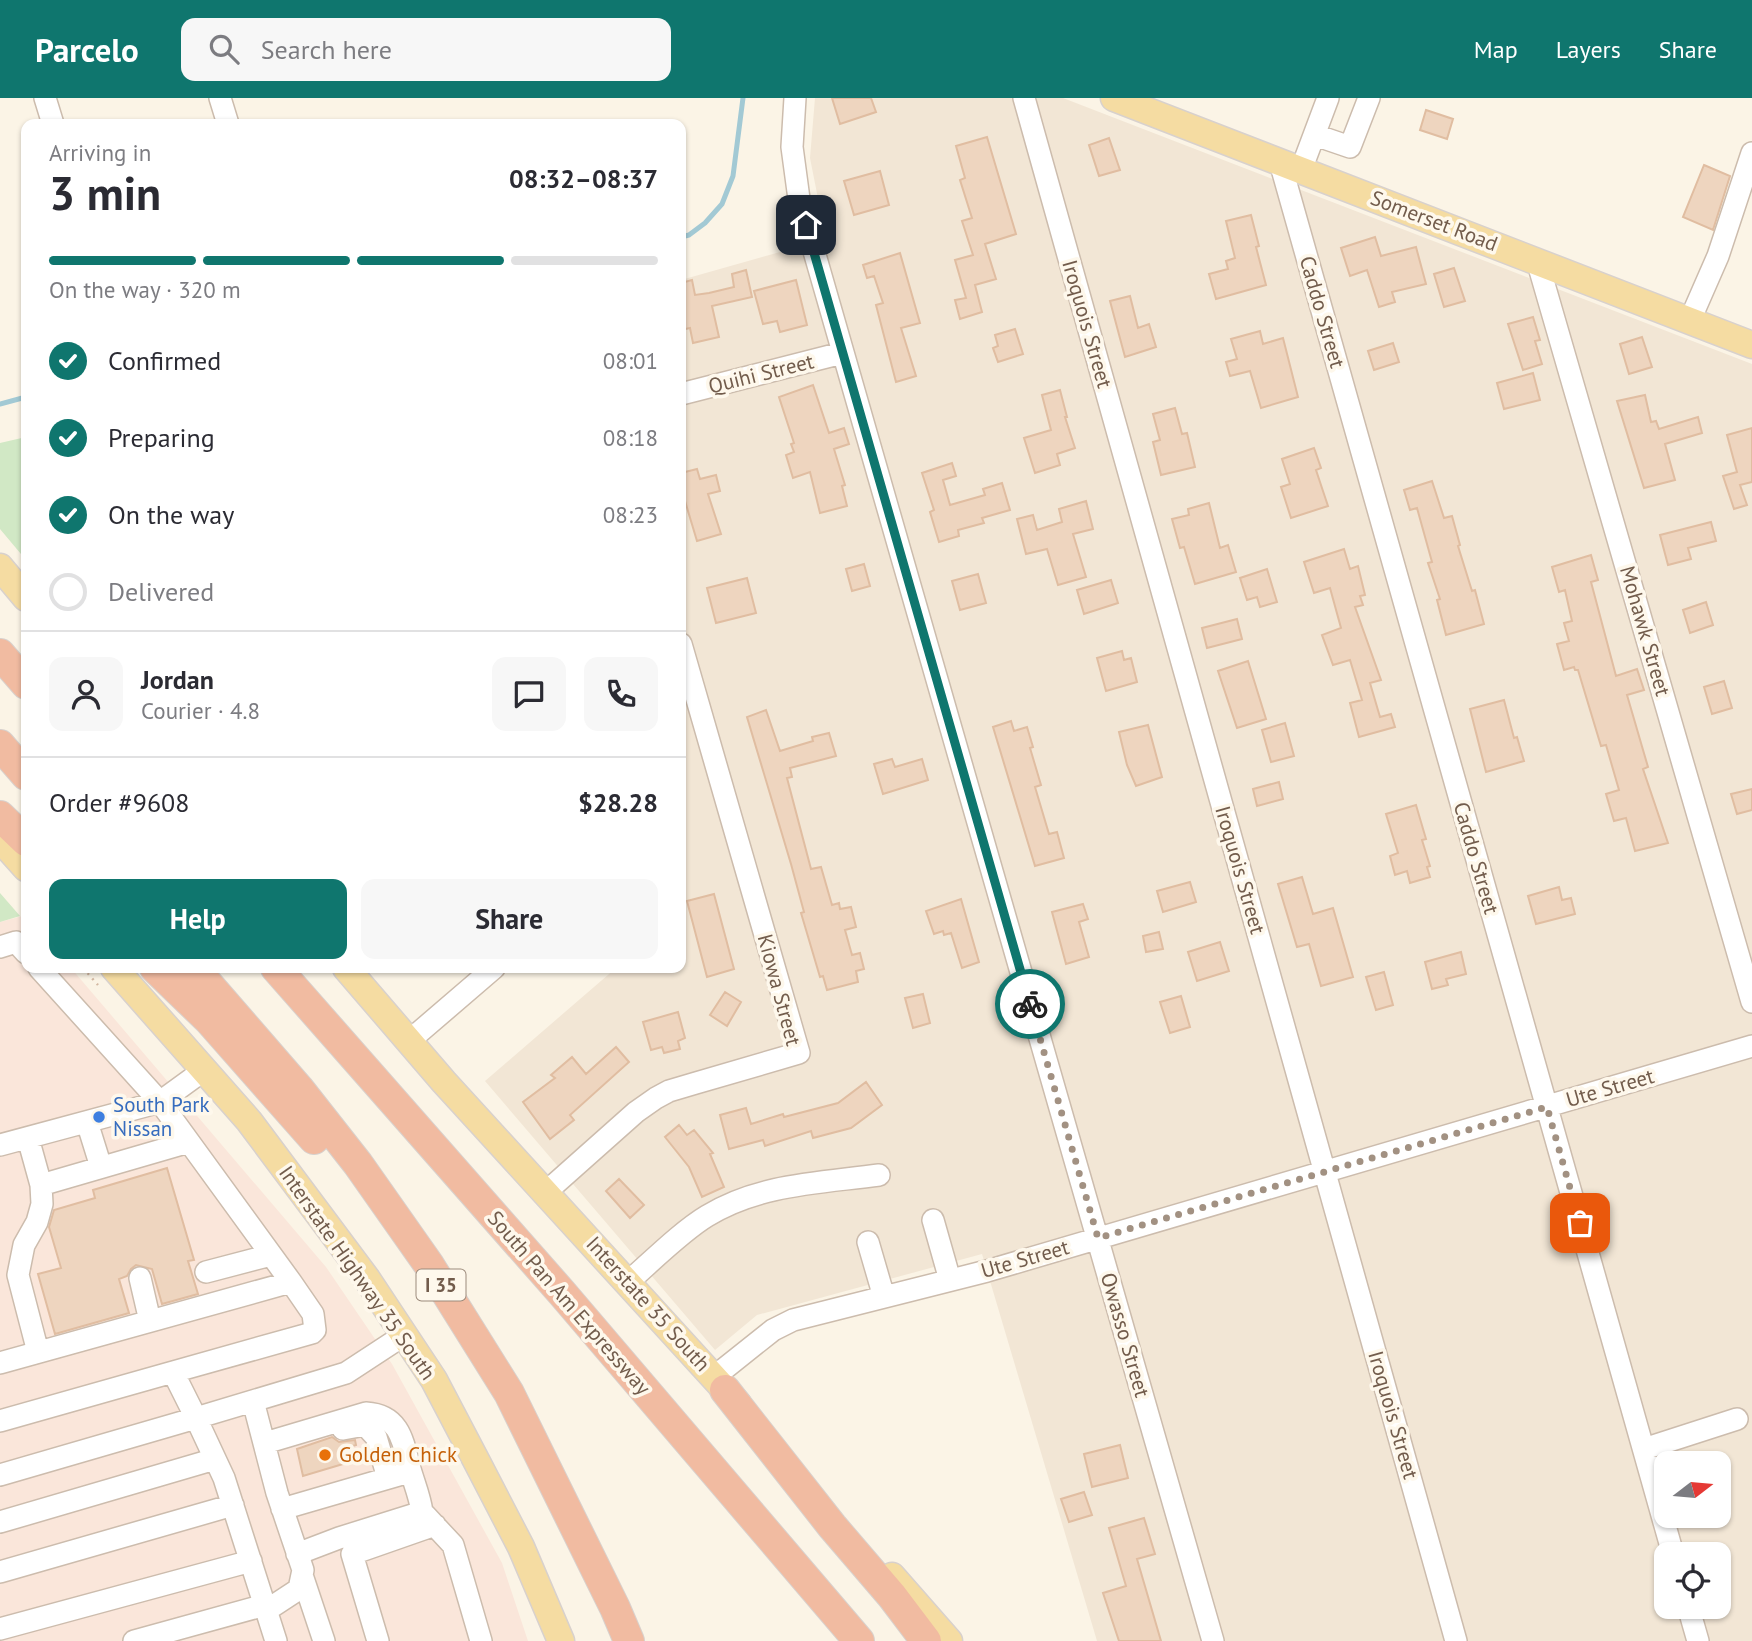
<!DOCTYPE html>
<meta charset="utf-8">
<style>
body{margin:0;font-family:"PT Sans",sans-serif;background:#f7f7f7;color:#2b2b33;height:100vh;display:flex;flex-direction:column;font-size:26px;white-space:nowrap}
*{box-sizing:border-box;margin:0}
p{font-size:23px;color:#7c7c81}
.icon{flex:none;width:38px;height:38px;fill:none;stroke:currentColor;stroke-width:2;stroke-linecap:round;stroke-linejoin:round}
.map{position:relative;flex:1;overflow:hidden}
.side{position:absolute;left:21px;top:21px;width:665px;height:854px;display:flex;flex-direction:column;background:#fff;border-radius:14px;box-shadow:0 2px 5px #0004}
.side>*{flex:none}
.needle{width:46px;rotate:74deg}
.buttons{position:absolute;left:1654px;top:1353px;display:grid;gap:14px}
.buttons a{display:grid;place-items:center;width:77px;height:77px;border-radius:14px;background:#fff;box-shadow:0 2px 5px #0004;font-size:35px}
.pin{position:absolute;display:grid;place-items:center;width:60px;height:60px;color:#fff;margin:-30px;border-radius:14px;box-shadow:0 4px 10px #0006}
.courier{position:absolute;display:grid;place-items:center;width:70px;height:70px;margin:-35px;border:5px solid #0f766e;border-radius:50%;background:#fff;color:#222;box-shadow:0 2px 9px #0007}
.headline em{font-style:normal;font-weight:700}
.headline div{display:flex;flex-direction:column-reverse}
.headline{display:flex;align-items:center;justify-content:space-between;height:119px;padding:0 28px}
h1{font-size:46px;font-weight:700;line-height:52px}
.bar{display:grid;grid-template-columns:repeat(4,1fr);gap:10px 7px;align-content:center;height:84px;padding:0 28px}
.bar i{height:9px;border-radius:5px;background:#e1e1e2}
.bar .selected{background:#0f766e}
.bar p{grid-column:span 4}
.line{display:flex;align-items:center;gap:18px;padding:0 28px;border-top:2px solid #e1e1e2}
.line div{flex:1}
.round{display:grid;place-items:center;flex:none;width:74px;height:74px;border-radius:14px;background:#f7f7f7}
ol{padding:0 28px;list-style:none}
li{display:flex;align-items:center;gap:21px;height:77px}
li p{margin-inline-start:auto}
li .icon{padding:7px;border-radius:50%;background:#0f766e;color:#fff;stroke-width:4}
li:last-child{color:#7c7c81}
li i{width:38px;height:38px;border:4px solid #e1e1e2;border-radius:50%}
.button{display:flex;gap:14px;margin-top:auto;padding:14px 28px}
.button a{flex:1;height:80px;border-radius:14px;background:#0f766e;color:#fff;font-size:28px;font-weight:700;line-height:80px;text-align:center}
.button a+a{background:#f7f7f7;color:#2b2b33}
header{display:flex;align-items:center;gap:42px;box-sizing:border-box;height:98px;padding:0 35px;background:#0f766e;color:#fff}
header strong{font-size:33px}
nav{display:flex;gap:38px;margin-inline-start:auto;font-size:24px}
.search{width:490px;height:63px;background:#f7f7f7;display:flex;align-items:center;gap:18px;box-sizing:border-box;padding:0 24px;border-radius:14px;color:#7c7c81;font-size:26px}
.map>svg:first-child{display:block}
</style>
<header>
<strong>Parcelo</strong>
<div class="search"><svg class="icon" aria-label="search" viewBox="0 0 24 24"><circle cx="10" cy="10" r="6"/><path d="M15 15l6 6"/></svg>Search here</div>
<nav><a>Map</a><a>Layers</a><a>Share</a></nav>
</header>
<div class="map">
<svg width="1752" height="1543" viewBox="0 0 1752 1543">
<rect width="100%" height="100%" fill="#fbf4e6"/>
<!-- residential -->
<path fill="#f2e6d5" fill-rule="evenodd" d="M815,0H1063L1752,266V1543H1097L982,1156L757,1217L715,1252L485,983L616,870H681V182L826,141L810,60ZM1666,1365H1718V1418H1666ZM1666,1456H1718V1508H1666Z"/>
<!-- commercial -->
<path fill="#fae6da" d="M26,817V870H71L326,1169L392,1266L502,1465L528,1543H0V824Z"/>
<!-- green -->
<path fill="#d1e8c5" d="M26,339V462L0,431V345Z
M0,795L20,818L0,824Z"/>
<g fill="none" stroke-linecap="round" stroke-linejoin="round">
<!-- stream -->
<path stroke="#a2c9d4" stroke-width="5" d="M681,139L689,137L705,125L722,106L733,78L743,0
M0,306L26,299"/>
</g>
<!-- building -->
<path fill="#eed5bf" stroke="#e0bda1" stroke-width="2" d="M832,0H871L876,14L840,26Z
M1426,12L1453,21L1447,41L1420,32Z
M987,39L1016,136L985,146L996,181L975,187L982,214L960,221L955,202L966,200L955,162L973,157L962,123L972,120L960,82L965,80L956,48Z
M1109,40L1120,72L1099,78L1089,47Z
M1704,67L1730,78L1713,132L1683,119Z
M880,73L889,107L854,117L844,83Z
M1251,117L1259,148L1256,149L1266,187L1216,201L1209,176L1228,171L1226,163L1235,160L1226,123Z
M1375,139L1381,158L1416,149L1426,186L1392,194L1395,204L1379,209L1367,172L1350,178L1341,150Z
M900,155L920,225L901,230L916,278L896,284L876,207L883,205L874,178L867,180L863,167Z
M1454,170L1465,203L1444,209L1434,176Z
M746,172L752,199L712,208L719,239L693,245L690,230L681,232V185L692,182L695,197L709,195L734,189L732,176Z
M796,182L807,227L780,234L777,223L763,226L754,193Z
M1130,198L1138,230L1149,226L1156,249L1125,259L1110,203Z
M1533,219L1540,242L1535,243L1542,266L1523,272L1508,226Z
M1015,231L1023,256L998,264L993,250L998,248L995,237Z
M1260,233L1263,246L1283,240L1298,299L1261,310L1250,273L1230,278L1226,264L1237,261L1231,241Z
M1642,239L1652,269L1629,276L1620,246Z
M1393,245L1399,264L1374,272L1368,253Z
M1533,275L1540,302L1504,311L1497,285Z
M813,287L829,335L844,330L849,346L834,351L845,387L842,388L847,408L820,415L810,374L793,380L786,357L794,354L791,346L794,345L779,299Z
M1060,292L1067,319H1065L1075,350L1057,356L1060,367L1035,375L1024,340L1051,332L1042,297Z
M1645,297L1651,324L1656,323L1659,331L1698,319L1702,335L1665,346L1675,382L1644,390L1617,303Z
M1175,310L1182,336L1187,335L1195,369L1161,377L1153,344L1160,342L1153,316Z
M1752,330V384L1740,387L1747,407L1734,411L1723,378L1737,374L1727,337Z
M1314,350L1321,370L1316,372L1328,408L1291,420L1281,389L1290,386L1282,361Z
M952,365L956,378L943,382L950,407L985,397L983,391L1002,385L1010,412L982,420L984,425L958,432L959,438L939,444L930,414L934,412L922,375Z
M697,371L700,381L716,377L720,393L708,396L721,436L697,443L685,403L681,404V375Z
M1432,383L1444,420L1452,418L1460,447L1458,448L1472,493L1475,492L1484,526L1446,537L1437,502L1440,501L1428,465L1432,464L1417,410L1410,412L1404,392Z
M1086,403L1093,431L1073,436L1086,479L1058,487L1047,451L1026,456L1017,421L1033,417L1037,432L1062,424L1059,411Z
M1209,405L1220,450L1228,447L1236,474L1195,486L1184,449L1180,450L1172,421L1189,417L1188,411Z
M1711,424L1716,443L1688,450L1691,461L1668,467L1660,437Z
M1344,451L1350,471L1358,468L1365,497L1360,498L1363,507L1355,509L1381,582L1370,585L1380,619L1391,616L1395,629L1359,639L1350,605L1362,602L1350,562L1333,567L1322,537L1341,530L1330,490L1314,495L1304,464Z
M1591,457L1598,482L1591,484L1616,578L1637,571L1644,592L1627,597L1648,669L1643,671L1668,745L1635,753L1626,720L1614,723L1606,696L1619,692L1606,647L1601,648L1578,572H1575L1574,569L1564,572L1557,546L1569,543L1564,525L1572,523L1565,492L1559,494L1552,469Z
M864,466L870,488L852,493L846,471Z
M1267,471L1277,504L1260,509L1257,499L1247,502L1240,480Z
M978,476L986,505L960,512L952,483Z
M747,480L756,515L716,525L707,490Z
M1111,482L1118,505L1084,516L1077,492Z
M1706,504L1713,527L1690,535L1683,512Z
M1237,521L1242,541L1207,550L1202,530Z
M1122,553L1124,562L1131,560L1137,584L1106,593L1097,560Z
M1248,563L1266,621L1237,630L1218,573Z
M1724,583L1732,610L1712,616L1704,589Z
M1504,602L1514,640L1517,639L1524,663L1486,674L1470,611Z
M766,612L780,653L813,643L812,639L829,635L836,658L790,670L792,679L787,680L811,771L821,769L832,807L839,805L840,811L851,809L856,829L845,832L852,857L860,855L864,871L856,873L858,884L827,892L823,878L820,879L801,815L804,814L791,766L747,619Z
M1011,623L1014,633L1027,629L1033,649L1030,650L1041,687L1035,689L1049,736L1057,734L1064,760L1035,768L993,629Z
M1285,625L1294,658L1271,664L1262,632Z
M1148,627L1162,679L1136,688L1127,667L1119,634Z
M892,661L895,669L922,661L928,682L883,696L874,666Z
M1279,684L1283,701L1257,708L1253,691Z
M1752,691V712L1737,716L1731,696Z
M1416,707L1426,741L1422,742L1430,768L1427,769L1430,779L1410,785L1407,773L1395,777L1390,758L1398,755L1386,716Z
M1302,779L1313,816L1333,810L1353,879L1321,888L1309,846L1297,849L1278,786Z
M1190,784L1196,804L1163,814L1157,793Z
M1559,789L1562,802L1571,800L1575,816L1536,826L1528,798Z
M714,796L734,871L707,879L687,803Z
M961,801L979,864L962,870L951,835L944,837L943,833L934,836L926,813Z
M1083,806L1088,821L1079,824L1089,859L1066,866L1052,814Z
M1159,834L1163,851L1146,854L1143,838Z
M1220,844L1229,873L1197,883L1188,854Z
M1461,854L1466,876L1446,881L1448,887L1432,891L1425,864Z
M1384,874L1393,907L1376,912L1366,879Z
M725,894L741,904L727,928L710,917Z
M923,896L930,925L913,930L905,900Z
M1181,898L1190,929L1170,935L1160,904Z
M678,914L685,940L678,943L680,951L664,955L662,949L651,952L643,924Z
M616,949L629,964L570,1017L574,1022L550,1041L523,1004L555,980L551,977L572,959L586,976Z
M866,984L882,1007L851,1030L813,1040L811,1033L765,1048L763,1042L729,1051L720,1017L746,1010L751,1026L783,1016L784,1019L838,1005Z
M679,1027L687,1037L694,1032L713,1055L710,1056L724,1089L702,1099L689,1069L665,1039Z
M167,1070L194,1162L188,1163L198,1196L162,1206L152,1171L136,1167L131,1171L127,1178L119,1181L129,1215L55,1236L38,1176L61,1170L49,1129L54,1112L95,1100L93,1092Z
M619,1081L644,1107L630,1120L606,1093Z
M332,1339L339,1344L355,1342L356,1347L349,1349L353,1363L303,1378L297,1351Z
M1120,1347L1128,1380L1092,1389L1084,1356Z
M1084,1394L1092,1417L1069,1424L1061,1401Z
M1144,1420L1155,1456L1137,1461L1161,1543H1119L1103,1495L1126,1488L1109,1430Z"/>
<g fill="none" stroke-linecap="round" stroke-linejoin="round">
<defs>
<path id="minor" d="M45,0L53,26
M220,0L228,26
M795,0L792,49L799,101L1213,1543
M1024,0L1456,1543
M1315,37L1350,49L1369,0
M1280,64L1673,1456
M1301,72L1328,0
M1537,162L1752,904
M1690,222L1718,158L1752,55
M681,296L842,255
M0,849L16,844L26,855
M409,943L494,870
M87,1024L101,1069
M28,1040L41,1087L189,1044
M0,1047L160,1004L204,972
M546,1094L636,1014L656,1000L669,993L696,985L799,955L681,546
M933,1122L950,1182
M868,1144L884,1199
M206,1174L271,1157
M140,1180L150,1223
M628,1184C651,1164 682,1133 707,1118C759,1086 820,1085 879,1077
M38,1254L18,1177L24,1147L37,1124L42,1106L41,1087
M0,1265L291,1184L160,1004L39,870
M173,1274L312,1235L315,1232L313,1216L291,1184
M714,1279L773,1232L793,1222L987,1173L1752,948
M253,1303L277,1395L303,1472L299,1491L267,1512
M0,1323L173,1274L196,1320L346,1275L404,1237
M343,1331L365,1327L376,1339L388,1380
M265,1345L366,1315C400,1317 403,1343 410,1371C414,1385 420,1399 422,1414L339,1440L297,1456
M1644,1351L1737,1321
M0,1377L196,1320L224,1380L276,1543
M282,1411L399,1377
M425,1417L453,1447L481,1543
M0,1424L215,1361
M0,1474L233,1407
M303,1480L324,1543
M1688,1508L1698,1543
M0,1531L251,1463
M134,1543L265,1507
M378,1543L352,1456L435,1427"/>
<path id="major" d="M1114,0L1752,247
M0,469L26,500
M0,741L26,770
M114,870L249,1023L367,1181L434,1282L478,1366L521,1449L561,1543
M346,870L444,984L738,1306
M892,1478L949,1543"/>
<path id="highway" d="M0,556L26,586
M0,647L26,677
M0,718L26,743
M155,870L209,922L314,1041
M194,870L299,991L358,1066L429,1167L509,1295L615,1510L629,1543
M276,870L562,1195L859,1543
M725,1292L832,1428L892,1498L926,1543"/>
</defs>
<!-- minor casing -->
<use href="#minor" stroke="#ccbcad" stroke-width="24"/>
<!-- major casing -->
<use href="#major" stroke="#d8d1cd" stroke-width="29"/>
<!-- highway casing -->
<use href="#highway" stroke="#d8d1cd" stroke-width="32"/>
<!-- path -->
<path stroke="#d3b8a2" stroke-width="2.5" stroke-dasharray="2 5" stroke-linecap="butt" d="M83,870L98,887"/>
<!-- minor -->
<use href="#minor" stroke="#fff" stroke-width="21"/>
<!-- major -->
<use href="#major" stroke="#f5dca2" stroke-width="26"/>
<!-- highway -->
<use href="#highway" stroke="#f1bba1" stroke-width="30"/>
</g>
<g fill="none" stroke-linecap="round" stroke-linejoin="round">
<!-- done -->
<path stroke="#a29182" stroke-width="7" stroke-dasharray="0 12.6" d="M1030,906L1098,1140L1547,1009L1580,1125"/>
<!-- route -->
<path stroke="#0f766e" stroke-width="9" d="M806,127L1030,906"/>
</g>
<!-- markers -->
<circle fill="#3f7fe0" stroke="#fef8ec" stroke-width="2.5" cx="99" cy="1019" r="7"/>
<circle fill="#e8710a" stroke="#fef8ec" stroke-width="2.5" cx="325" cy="1357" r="7"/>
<g text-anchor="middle" stroke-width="7" stroke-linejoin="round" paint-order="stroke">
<!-- shield labels -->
<rect fill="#fef8ec" stroke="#9c8b7c" stroke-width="2" x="416.5" y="1171.5" width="49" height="31" rx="5"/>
<g font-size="19" font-weight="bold" fill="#725c4c">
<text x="441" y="1194">I 35</text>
</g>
<!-- street labels -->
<g font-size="21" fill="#725c4c" stroke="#fef8ec">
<text transform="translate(1434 123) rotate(21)" y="7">Somerset Road</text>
<text transform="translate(1322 214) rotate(74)" y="7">Caddo Street</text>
<text transform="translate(1087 226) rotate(74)" y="7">Iroquois Street</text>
<text transform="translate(761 276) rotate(-14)" y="7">Quihi Street</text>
<text transform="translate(1645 533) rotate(74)" y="7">Mohawk Street</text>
<text transform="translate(1476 760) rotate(74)" y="7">Caddo Street</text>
<text transform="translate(1240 772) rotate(74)" y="7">Iroquois Street</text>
<text transform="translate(779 892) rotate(75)" y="7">Kiowa Street</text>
<text transform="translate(1610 990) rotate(-16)" y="7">Ute Street</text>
<text transform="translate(1025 1161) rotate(-16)" y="7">Ute Street</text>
<text transform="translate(357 1175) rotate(55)" y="7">Interstate Highway 35 South</text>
<text transform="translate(569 1205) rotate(49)" y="7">South Pan Am Expressway</text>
<text transform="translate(648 1206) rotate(48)" y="7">Interstate 35 South</text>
<text transform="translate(1125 1237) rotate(74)" y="7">Owasso Street</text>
<text transform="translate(1393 1317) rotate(74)" y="7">Iroquois Street</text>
</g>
<!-- shop labels -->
<g font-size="21" fill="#366cbe" stroke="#fef8ec" text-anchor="start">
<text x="113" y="1014">South Park<tspan x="113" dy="24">Nissan</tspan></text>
</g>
<!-- food labels -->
<g font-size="21" fill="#c56008" stroke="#fef8ec" text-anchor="start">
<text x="339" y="1364">Golden Chick</text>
</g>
</g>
</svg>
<div class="buttons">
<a><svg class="needle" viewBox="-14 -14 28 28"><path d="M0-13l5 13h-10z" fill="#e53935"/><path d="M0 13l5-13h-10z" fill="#7c7c81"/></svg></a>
<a><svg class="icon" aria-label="locate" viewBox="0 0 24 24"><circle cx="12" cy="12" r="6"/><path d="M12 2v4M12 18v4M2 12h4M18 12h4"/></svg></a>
</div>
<div class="pin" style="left:1580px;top:1125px;background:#ea580c"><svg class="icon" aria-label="bag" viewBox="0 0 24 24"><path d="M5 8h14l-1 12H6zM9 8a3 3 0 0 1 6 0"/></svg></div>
<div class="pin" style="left:806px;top:127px;background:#1f2937"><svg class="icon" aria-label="home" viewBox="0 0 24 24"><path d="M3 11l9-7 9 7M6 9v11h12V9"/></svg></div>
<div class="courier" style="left:1030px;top:906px"><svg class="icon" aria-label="bike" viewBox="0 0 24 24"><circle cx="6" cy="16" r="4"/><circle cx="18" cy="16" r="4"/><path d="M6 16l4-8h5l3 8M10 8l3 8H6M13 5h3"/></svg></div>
<section class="side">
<div class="headline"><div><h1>3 min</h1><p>Arriving in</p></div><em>08:32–08:37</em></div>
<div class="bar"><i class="selected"></i><i class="selected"></i><i class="selected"></i><i></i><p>On the way · 320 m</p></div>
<ol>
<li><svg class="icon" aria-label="check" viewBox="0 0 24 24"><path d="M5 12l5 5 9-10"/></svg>Confirmed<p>08:01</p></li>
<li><svg class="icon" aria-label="check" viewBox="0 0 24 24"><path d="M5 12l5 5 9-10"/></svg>Preparing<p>08:18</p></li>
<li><svg class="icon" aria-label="check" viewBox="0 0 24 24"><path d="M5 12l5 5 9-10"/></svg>On the way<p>08:23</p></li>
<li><i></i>Delivered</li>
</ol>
<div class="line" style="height:126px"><a class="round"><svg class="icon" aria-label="person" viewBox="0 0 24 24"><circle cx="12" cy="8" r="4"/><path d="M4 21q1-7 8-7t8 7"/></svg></a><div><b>Jordan</b><p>Courier · 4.8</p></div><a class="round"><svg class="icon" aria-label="chat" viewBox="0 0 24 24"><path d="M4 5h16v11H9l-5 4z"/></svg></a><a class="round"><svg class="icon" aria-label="phone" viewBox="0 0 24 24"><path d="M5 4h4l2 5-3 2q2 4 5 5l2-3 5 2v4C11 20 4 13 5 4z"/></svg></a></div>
<div class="line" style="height:91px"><div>Order #9608</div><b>$28.28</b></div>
<div class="button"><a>Help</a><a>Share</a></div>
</section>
</div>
